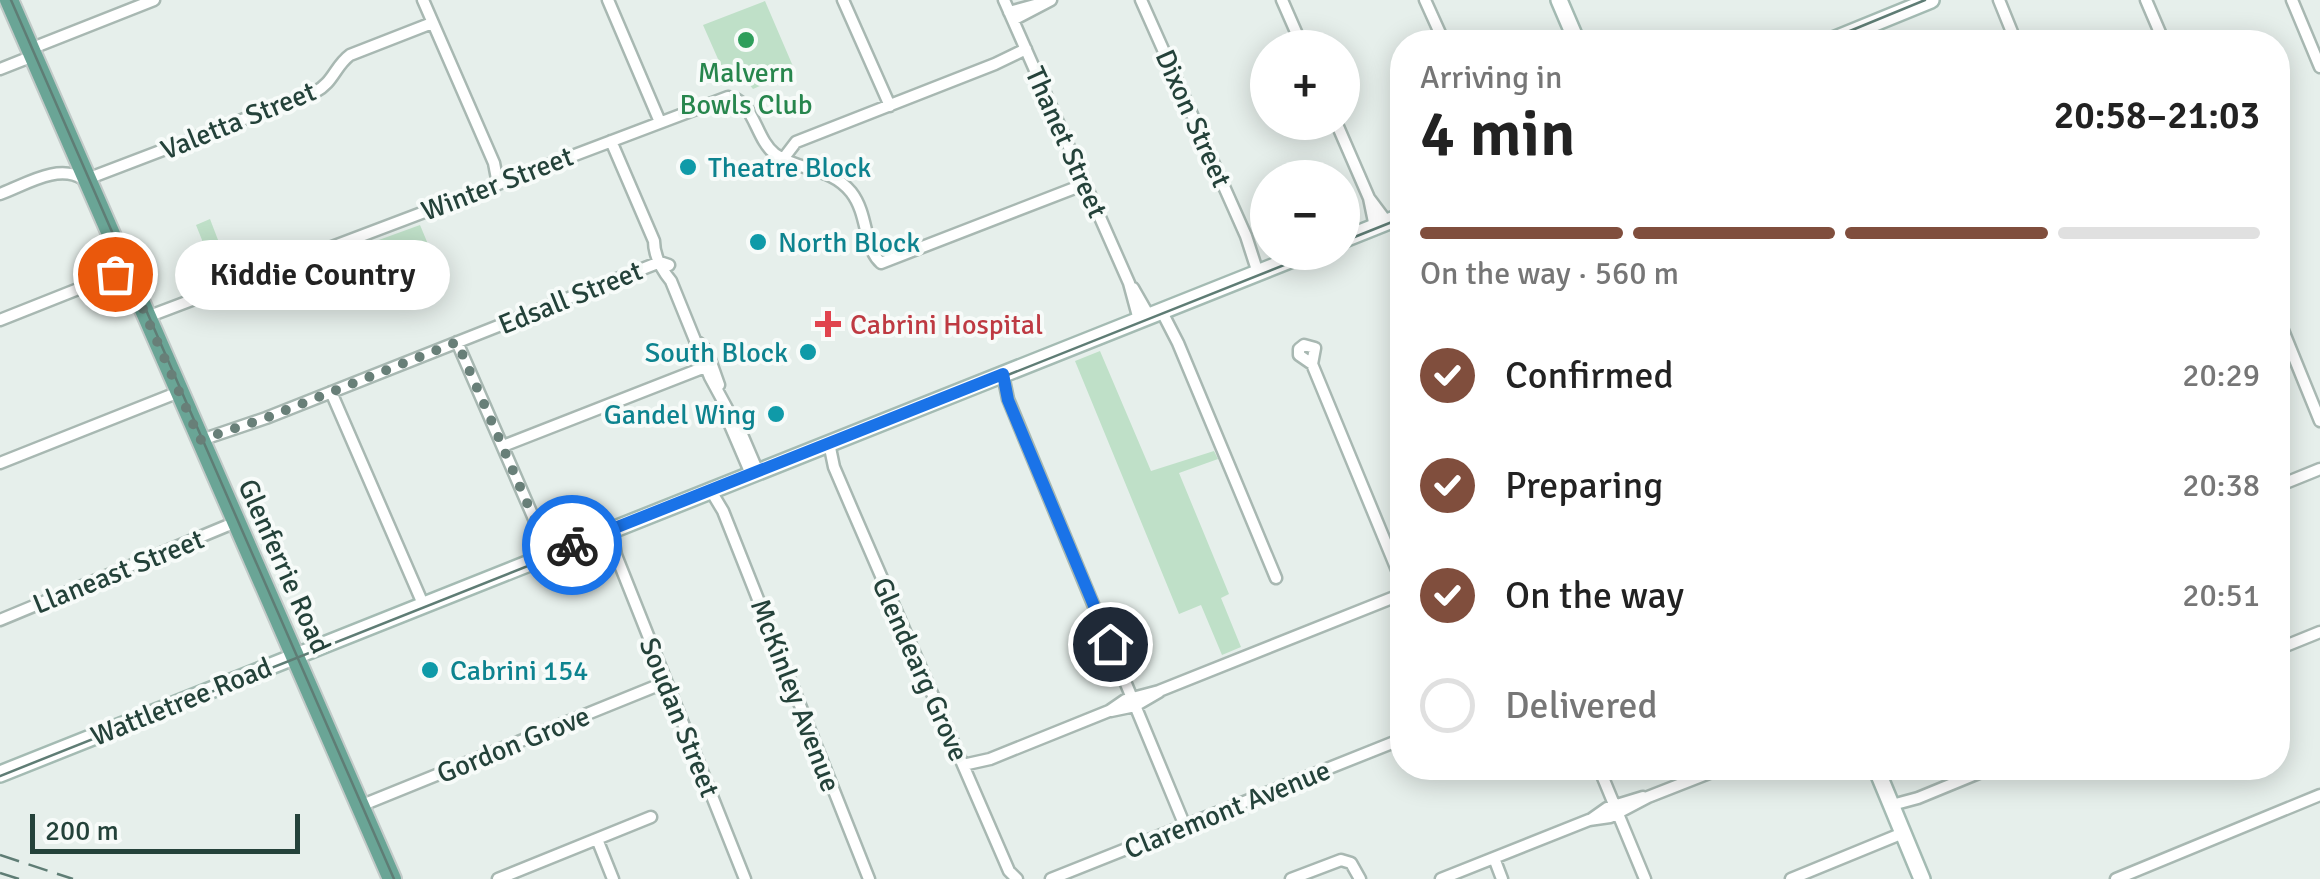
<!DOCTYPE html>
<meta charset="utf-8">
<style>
body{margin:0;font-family:Signika,sans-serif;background:#f6f6f6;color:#222;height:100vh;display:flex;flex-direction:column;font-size:38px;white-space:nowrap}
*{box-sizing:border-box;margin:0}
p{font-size:32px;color:#767676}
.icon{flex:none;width:55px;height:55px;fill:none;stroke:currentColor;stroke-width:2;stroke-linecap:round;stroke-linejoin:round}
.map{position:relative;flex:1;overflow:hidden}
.sheet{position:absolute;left:1390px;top:30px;width:900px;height:750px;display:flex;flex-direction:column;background:#fff;border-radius:40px;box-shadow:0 5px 25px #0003}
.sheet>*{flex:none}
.tools{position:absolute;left:1250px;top:30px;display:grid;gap:20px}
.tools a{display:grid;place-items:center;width:110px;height:110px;border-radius:50%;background:#fff;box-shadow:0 5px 25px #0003;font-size:50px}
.scale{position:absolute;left:30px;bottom:25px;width:270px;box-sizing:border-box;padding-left:10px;border:5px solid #24423a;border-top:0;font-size:28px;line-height:35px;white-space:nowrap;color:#24423a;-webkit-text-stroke:8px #f7fbf9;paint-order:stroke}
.pin{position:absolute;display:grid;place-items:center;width:85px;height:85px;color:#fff;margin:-42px;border:5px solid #fff;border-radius:50%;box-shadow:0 2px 10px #0007}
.courier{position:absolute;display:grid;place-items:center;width:100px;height:100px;margin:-50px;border:8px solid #1a73e8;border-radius:50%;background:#fff;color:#222;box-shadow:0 2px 12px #0007}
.bubble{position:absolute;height:70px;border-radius:35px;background:#fff;box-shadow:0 5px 25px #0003;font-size:32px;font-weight:600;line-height:70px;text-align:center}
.summary em{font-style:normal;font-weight:600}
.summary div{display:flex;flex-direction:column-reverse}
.summary{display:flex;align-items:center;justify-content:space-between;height:170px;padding:0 30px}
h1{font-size:65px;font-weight:600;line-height:75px}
.bar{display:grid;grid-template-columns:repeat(4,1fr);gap:15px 10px;align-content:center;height:120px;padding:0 30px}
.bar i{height:12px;border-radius:8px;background:#e0e0e0}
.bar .active{background:#804e3d}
.bar p{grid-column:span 4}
ol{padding:0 30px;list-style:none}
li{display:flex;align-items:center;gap:30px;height:110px}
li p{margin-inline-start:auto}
li .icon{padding:10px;border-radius:50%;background:#804e3d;color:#fff;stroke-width:4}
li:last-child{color:#767676}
li i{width:55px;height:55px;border:5px solid #e0e0e0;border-radius:50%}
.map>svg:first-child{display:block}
</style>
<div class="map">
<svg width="2320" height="879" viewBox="0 0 2320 879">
<rect width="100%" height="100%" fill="#e6efeb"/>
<!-- green -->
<path fill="#bfe0c8" d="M765,1L795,71L753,89L744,78L729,84L703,25Z
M210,219L231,274L218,280L196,225Z
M420,225L443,280L399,297L376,241Z
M1100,351L1151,471L1214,451L1218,459L1179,473L1229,594L1221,598L1241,647L1222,655L1201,605L1179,614L1075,361Z"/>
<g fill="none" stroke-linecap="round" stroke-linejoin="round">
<defs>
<path id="minor" d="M423,0L494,163L498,184
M608,0L660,122
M843,0L890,106
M1004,0L1129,283L1139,320
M1141,0L1246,236L1258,273
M1282,0L1303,48
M1425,0L1444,42
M1999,0L2016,42
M2146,0L2164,42
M2292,0L2320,67
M1009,12L1046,2
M1013,20L1051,0
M30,49L154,0
M0,69L33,56
M1336,122L1369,198L1375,227
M611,141L654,241C654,255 662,270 671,281L710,377L730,414L734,416L758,472
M783,159L796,142L995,64L1026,49
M87,179L315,92C333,83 335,66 350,55L432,23
M0,194C25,185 58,163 83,179
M1369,198L1387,222
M1133,288L1149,316
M1162,312L1178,343L1276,578
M147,317L728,97C754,99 755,139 775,154C800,172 830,166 851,192C869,215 863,247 881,263L1085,184
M2278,318L2320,421
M0,320L126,270
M457,342L538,528L553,553
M699,343L707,351L719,385
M1312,364L1299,355V349L1304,345L1315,348L1312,364L1402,582
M1003,375L1008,399L1185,826
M331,392L423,604
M730,425L751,474
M201,440L266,418L660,262L669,265
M829,443L834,467L852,509L1009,871L1017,879
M503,446L705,367
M0,463L179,392
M2278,486L2320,469
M711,491L723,511L869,879
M538,528V537L546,556
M612,530L616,555L745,879
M0,620L236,522
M2278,649L2320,632
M1111,711L1135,706L1159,692
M963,765L990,759L1109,711L1125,700L1159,691L1402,594
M1599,768L1645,879
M1892,805L1918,798L1991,768
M360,806L666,682
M1590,820L1607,808L1643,797
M597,839L613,879
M1494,858L1502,879
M498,879L651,817
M1051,879L1402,739
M1291,879L1341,860L1351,863L1360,879
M1441,879L1589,820L1610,817L1648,797L1722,768
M1791,879L1903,833
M2116,879L2320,795"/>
<path id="secondary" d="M1559,0L1577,42
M1828,42L1931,0
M1342,240L1402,216
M1876,768L1922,879
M0,774L1310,252"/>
<path id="primary" d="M9,0L392,879"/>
</defs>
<!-- minor casing -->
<use href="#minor" stroke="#a8b8b2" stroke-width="15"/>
<!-- secondary casing -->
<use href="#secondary" stroke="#a4bbb3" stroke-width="20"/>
<!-- primary casing -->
<use href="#primary" stroke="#c2cac8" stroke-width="22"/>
<!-- minor -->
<use href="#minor" stroke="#fff" stroke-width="10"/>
<!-- secondary -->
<use href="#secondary" stroke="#fff" stroke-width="15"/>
<!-- primary -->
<use href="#primary" stroke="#6aa596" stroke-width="18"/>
<!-- tram -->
<path stroke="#5f7d75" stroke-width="2.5" d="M11,0L394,879
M1823,42L1925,0
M1342,242L1402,218
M0,776L1317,252"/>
<!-- rail -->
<path stroke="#5f7d75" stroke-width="2.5" stroke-dasharray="20 10" stroke-linecap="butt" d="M0,855L73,879
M0,873L19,879"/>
</g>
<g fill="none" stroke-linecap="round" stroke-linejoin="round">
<!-- done -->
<path stroke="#687f78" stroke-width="10" stroke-dasharray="0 18" d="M115,274L126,270L200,440L266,418L457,342L538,528L553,552L572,545"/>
<!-- route -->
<path stroke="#1a73e8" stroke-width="12" d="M572,545L1003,374L1008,400L1110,644"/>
</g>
<!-- markers -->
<circle fill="#2e9e5b" stroke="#f7fbf9" stroke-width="4" cx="746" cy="40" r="10"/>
<g fill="#0f9aa8" stroke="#f7fbf9" stroke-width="4">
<circle cx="688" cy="167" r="10"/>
<circle cx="758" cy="242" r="10"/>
<circle cx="808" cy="352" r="10"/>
<circle cx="776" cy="414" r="10"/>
<circle cx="430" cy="670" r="10"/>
</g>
<path fill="#e0444e" stroke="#f7fbf9" stroke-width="4" d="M823 309h10v10h10v10h-10v10h-10v-10h-10v-10h10z"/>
<g text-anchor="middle" stroke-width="8" stroke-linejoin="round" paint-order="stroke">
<!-- leisure labels -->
<g font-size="28" fill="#27864d" stroke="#f7fbf9">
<text x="746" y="82">Malvern<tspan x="746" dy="32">Bowls Club</tspan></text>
</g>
<!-- street labels -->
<g font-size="28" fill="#24423a" stroke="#f7fbf9">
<text transform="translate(1194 118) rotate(66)" y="10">Dixon Street</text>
<text transform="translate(238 120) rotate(-22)" y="10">Valetta Street</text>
<text transform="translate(1067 142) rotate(66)" y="10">Thanet Street</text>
<text transform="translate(497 183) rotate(-21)" y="10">Winter Street</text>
<text transform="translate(570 297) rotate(-22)" y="10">Edsall Street</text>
<text transform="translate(285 566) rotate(66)" y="10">Glenferrie Road</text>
<text transform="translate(118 571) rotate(-22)" y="10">Llaneast Street</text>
<text transform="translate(921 669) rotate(66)" y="10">Glendearg Grove</text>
<text transform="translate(796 695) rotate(69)" y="10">McKinley Avenue</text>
<text transform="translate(181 701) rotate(-22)" y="10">Wattletree Road</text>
<text transform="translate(680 717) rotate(68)" y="10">Soudan Street</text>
<text transform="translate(513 744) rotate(-22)" y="10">Gordon Grove</text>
<text transform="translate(1227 809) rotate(-22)" y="10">Claremont Avenue</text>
</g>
<!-- culture labels -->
<g font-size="28" fill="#0d838f" stroke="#f7fbf9" text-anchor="start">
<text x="708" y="177">Theatre Block</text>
<text x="778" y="252">North Block</text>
<text x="788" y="362" text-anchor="end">South Block</text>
<text x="756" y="424" text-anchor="end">Gandel Wing</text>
<text x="450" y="680">Cabrini 154</text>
</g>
<!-- health labels -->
<g font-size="28" fill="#be3a42" stroke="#f7fbf9" text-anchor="start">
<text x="850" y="334">Cabrini Hospital</text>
</g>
</g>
</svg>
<div class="tools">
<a>+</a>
<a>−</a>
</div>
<div class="scale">200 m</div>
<div class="pin" style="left:115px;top:274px;background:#ea580c"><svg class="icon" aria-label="bag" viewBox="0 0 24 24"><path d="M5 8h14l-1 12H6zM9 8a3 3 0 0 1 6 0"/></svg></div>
<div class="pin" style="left:1110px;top:644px;background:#1f2937"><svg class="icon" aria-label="home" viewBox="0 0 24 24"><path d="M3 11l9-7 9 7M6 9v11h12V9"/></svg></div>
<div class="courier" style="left:572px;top:545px"><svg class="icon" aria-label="bike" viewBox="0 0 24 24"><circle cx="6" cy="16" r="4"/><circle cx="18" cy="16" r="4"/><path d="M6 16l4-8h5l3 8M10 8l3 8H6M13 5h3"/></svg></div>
<div class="bubble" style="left:175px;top:240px;width:275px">Kiddie Country</div>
<section class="sheet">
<div class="summary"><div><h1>4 min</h1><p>Arriving in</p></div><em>20:58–21:03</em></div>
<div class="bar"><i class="active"></i><i class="active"></i><i class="active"></i><i></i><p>On the way · 560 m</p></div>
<ol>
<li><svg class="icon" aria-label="check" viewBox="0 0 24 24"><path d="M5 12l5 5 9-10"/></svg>Confirmed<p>20:29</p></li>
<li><svg class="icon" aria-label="check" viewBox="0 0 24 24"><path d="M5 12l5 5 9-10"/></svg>Preparing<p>20:38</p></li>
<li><svg class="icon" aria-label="check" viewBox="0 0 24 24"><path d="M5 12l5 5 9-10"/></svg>On the way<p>20:51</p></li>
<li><i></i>Delivered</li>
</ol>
</section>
</div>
